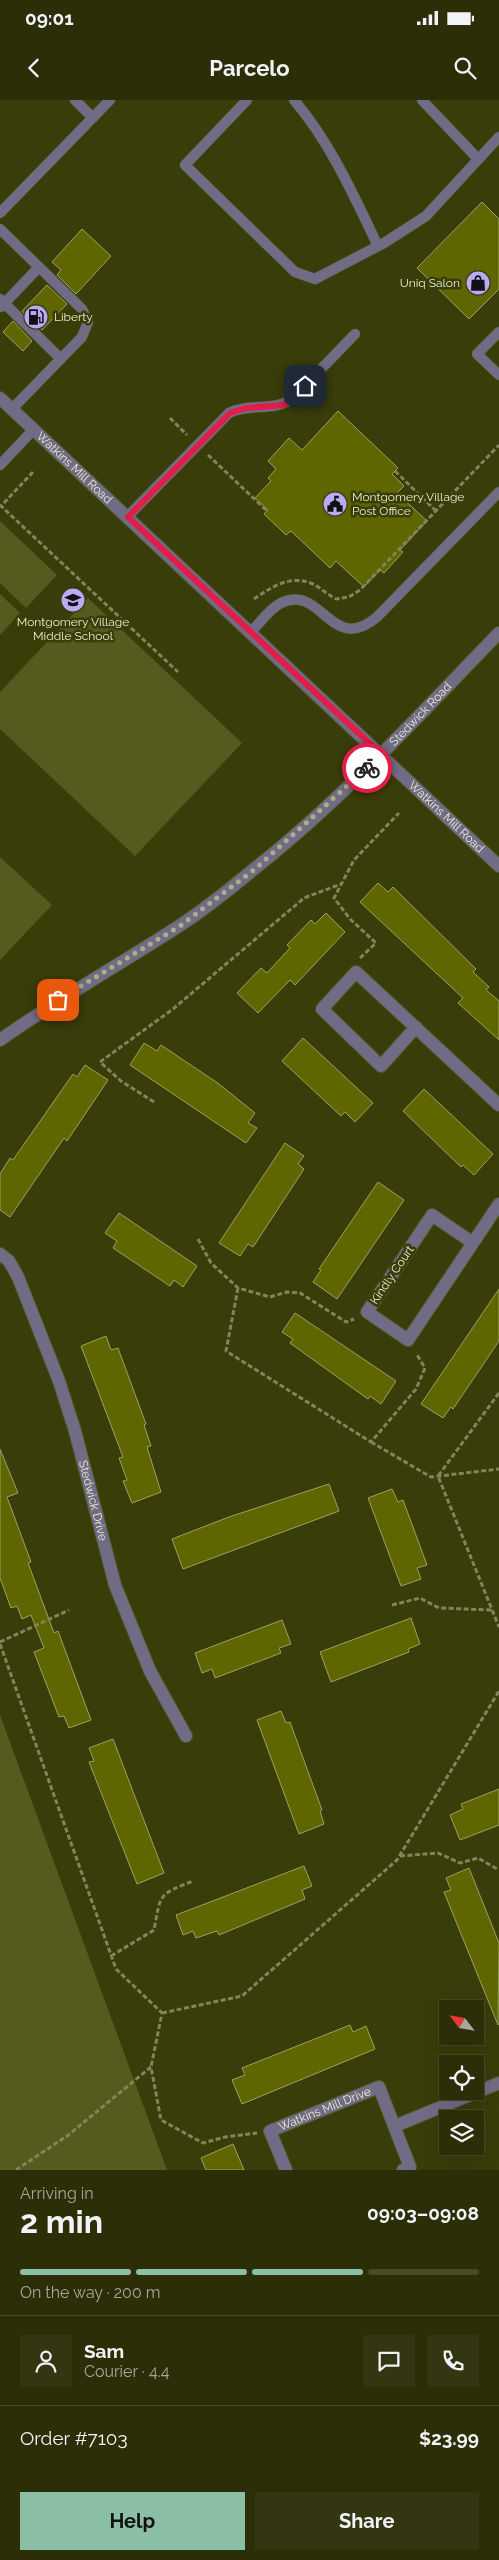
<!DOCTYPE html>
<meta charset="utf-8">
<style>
body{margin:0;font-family:Raleway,sans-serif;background:#333611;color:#f1f3f6;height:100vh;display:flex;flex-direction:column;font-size:19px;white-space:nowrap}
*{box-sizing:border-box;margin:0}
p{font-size:16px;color:#a6a89b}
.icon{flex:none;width:28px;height:28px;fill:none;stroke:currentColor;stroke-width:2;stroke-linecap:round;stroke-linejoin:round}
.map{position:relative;height:2070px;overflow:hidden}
.panel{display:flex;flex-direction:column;background:#2b2e07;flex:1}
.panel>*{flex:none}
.needle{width:32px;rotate:301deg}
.buttons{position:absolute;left:439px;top:1900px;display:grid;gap:10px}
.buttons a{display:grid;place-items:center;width:45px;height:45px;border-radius:0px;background:#2b2e07;box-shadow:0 5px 20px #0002,0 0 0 1px #474a28;font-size:25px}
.pin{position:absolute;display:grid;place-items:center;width:42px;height:42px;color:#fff;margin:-21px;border-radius:10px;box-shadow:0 2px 8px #0006}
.courier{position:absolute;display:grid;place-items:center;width:50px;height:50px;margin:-25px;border:4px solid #e11d48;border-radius:50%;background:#fff;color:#222;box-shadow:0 1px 6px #0007}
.overview em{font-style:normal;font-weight:700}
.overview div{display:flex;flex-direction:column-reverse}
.overview{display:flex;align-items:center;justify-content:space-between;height:85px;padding:0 20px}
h1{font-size:32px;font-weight:700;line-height:38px}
.bar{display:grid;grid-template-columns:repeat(4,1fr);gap:8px 5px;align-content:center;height:60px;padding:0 20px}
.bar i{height:6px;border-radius:4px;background:#474a28}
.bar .on{background:#8abfa5}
.bar p{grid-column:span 4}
.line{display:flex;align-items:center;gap:12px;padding:0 20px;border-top:1px solid #474a28}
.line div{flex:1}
.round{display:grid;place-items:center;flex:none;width:52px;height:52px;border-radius:0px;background:#333611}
.button{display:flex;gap:10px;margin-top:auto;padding:10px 20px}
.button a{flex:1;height:58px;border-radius:0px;background:#8abfa5;color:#111;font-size:20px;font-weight:700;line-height:58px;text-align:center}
.button a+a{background:#333611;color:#f1f3f6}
.status{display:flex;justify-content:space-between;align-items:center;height:35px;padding:0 25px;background:#2b2e07;direction:ltr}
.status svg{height:14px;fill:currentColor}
header{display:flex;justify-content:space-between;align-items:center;height:65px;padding:0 20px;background:#2b2e07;font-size:22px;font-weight:700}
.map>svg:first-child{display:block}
</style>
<div class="status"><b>09:01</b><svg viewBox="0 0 49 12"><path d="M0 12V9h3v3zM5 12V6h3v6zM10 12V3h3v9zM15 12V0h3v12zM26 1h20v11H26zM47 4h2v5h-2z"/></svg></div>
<header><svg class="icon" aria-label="back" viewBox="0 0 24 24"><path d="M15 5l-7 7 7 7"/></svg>Parcelo<svg class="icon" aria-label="search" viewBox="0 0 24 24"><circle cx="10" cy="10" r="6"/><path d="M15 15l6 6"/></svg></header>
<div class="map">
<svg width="499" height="2070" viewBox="0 0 499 2070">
<rect width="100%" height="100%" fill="#393d09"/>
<!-- green -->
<path fill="#555a1e" d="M0,421L57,475L26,508L0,483Z
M0,494L20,513L0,535Z
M88,498L242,643L135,756L0,629V592Z
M0,757L52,805L0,860Z
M0,1615L167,2070H0Z"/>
<!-- building -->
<path fill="#5f6501" stroke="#9ca361" d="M482,102L499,119V189L469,219L417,168Z
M82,129L111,156L76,194L57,175L61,170L52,162Z
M47,185L67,204L42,230L22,211Z
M13,221L32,241L23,251L3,232Z
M338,311L398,368L392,374L404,386L397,393L427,421L400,450L403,452L384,473L380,470L364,487L336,461L330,468L291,431L286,435L264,414L268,410L255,398L271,381L268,378L276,369L268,361L289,338L302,350Z
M378,783L388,792L393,787L476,869L473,872L489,887L486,890L499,901V940L458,903L463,898L360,802Z
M326,813L345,832L295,885L290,880L258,913L237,893L261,868L267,873L290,848L287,845L311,820L315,824Z
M303,938L373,1003L355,1022L345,1012L341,1016L282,961Z
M144,943L157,951L161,945L219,984L255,1013L248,1023L257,1028L246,1043L130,965Z
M85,965L108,980L67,1041L64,1038L10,1117L0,1110V1074L10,1058L13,1060L73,974L77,977Z
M424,989L493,1054L474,1075L463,1065L461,1067L403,1011Z
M285,1043L304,1056L298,1064L304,1069L253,1147L248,1144L240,1156L219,1143Z
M378,1082L404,1100L337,1199L313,1182L321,1170L319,1169Z
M119,1113L197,1166L183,1187L174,1180L170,1186L113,1148L117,1141L105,1133Z
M499,1189V1241L453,1309L451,1307L443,1318L421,1304Z
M295,1213L396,1281L381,1304L370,1296L368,1299L290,1243L293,1239L282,1232Z
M106,1236L111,1250L118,1248L146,1324L144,1325L151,1346L147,1347L161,1392L132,1403L123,1381L127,1380L119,1358L123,1357L81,1246Z
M0,1349L18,1393L7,1397L31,1462L28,1463L54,1533L58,1531L91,1620L69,1628L64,1616L59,1617L34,1552L44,1548L31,1515L22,1519L17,1506L11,1508L0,1478Z
M329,1384L339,1411L183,1469L172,1439L229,1417Z
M392,1389L398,1402L403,1400L427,1465L417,1468L421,1479L401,1486L368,1398Z
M411,1518L420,1544L408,1549L409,1552L331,1582L320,1552Z
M282,1520L291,1544L279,1548L281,1553L215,1578L212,1569L202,1573L195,1553Z
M281,1611L286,1623L290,1622L322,1710L320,1711L324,1724L299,1734L257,1620Z
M113,1639L164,1773L137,1784L89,1662L94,1661L89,1648Z
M499,1689V1725L460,1740L450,1715L463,1709L461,1704Z
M304,1766L312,1786L302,1790L305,1799L219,1835L217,1831L196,1838L193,1831L183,1835L176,1815Z
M469,1768L499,1843L498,1925L444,1792L451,1790L446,1778Z
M350,1925L353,1932L366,1926L375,1949L242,2004L232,1980L245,1975L242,1968Z
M233,2044L244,2070H206L201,2058Z"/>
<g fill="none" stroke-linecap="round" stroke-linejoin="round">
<defs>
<path id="service" d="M75,0L93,18
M247,0L185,65L295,172L315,179L384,143L426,116L499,37
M294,0C330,42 354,96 378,146
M422,0L478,59
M0,113L110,0
M0,129L82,209L88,222L82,237L12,309
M0,199L61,259
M1,207L39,167
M499,232L477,254L499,275
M0,365L34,329
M127,417L229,313C251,302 275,313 294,297L355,234
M251,532C260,523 269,509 281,503C322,483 331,556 377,517L499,392"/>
<g id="minor">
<path d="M416,927L381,966L322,909L356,872L499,1005"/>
<path d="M473,1143L432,1115L367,1212L408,1240L499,1104"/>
<path id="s1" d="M0,1154L9,1161L18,1177L59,1281L75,1331L115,1485L150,1571L186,1636"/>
<path d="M395,2026L499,1983"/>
<path id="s2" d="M286,2070L270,2031L379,1987L410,2067L403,2070"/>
</g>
<g id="tertiary">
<path id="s3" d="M0,298L499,766"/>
<path id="s4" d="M0,940C58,899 119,865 179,826C205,809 230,789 254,769C343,699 420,614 499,533"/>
</g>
</defs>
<!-- service casing -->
<use href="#service" stroke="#555928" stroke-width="11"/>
<!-- minor casing -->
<use href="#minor" stroke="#555928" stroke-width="14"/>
<!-- tertiary casing -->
<use href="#tertiary" stroke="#555928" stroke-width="14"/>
<!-- path -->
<path stroke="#818559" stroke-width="3" stroke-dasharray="5 2.5" stroke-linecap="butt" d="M170,318L187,335
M208,355L267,411
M395,371L436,411
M33,372L1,406L178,572
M254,499C272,487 290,474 313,484C321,488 328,495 336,499L349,497L360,490L499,345
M360,858L376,843L350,819L334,798L354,760L399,713
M154,1002L121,981L100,962L173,909L304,798L341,784
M198,1139L211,1163L238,1188L270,1197L287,1192L300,1193L346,1222L354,1219
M238,1188L226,1251L371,1342L416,1289L425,1268L416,1253
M499,1293L438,1376L499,1527
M371,1342L431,1377L499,1369
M392,1505L420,1498L439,1508L492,1510
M0,1542L69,1510
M0,1544L116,1869L162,1913L151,1967
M400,1756L438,1753L460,1763L478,1758L499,1770
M111,1856L154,1830C161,1793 158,1795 193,1781
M162,1913L242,1896L397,1760L499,1591
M16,2070L67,2036L151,1967L161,2020L203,2043L225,2037L257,2033"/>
<!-- service -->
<use href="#service" stroke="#716c85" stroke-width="10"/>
<!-- minor -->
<use href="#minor" stroke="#716c85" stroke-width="12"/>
<!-- tertiary -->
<use href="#tertiary" stroke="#716c85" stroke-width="12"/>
</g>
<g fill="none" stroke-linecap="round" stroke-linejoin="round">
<!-- done -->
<path stroke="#abaf87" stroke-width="5" stroke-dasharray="0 9" d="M58,900L180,826L255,769L367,668"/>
<!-- route -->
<path stroke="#e11d48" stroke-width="6" d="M305,286L284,305L246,308L230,313L128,417L381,654L367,668"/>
</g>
<!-- icons -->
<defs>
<symbol id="shop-disc" viewBox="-11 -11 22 22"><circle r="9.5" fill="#bbaaf6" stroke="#393d09"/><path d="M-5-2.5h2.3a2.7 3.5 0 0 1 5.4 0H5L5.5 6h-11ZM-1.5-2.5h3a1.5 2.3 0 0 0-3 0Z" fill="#111"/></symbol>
<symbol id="fuel-disc" viewBox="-11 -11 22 22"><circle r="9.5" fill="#bbaaf6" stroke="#393d09"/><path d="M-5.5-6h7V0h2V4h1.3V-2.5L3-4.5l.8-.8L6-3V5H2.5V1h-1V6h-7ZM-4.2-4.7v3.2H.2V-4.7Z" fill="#111"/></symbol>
<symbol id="civic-disc" viewBox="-11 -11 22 22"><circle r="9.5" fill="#bbaaf6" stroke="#393d09"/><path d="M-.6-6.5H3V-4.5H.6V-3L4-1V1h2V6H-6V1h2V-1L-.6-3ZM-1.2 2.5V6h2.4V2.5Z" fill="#111"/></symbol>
<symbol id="school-disc" viewBox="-11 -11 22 22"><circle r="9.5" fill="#bbaaf6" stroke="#393d09"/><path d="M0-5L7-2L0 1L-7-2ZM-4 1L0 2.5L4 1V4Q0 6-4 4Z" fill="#111"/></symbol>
</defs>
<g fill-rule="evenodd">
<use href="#shop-disc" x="464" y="169" width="28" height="28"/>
<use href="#fuel-disc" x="22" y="203" width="28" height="28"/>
<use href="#civic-disc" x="321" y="390" width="28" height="28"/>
<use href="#school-disc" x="59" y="486" width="28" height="28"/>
</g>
<g text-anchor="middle" stroke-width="5" stroke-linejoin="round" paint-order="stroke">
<!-- poi labels -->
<g font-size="12" fill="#e8eccb" stroke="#393d09" text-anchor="start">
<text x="460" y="187" text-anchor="end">Uniq Salon</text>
<text x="54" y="221">Liberty</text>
<text x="352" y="401">Montgomery Village<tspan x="352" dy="14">Post Office</tspan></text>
<text x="73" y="526" text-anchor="middle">Montgomery Village<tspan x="73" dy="14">Middle School</tspan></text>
</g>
<!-- street labels -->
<g font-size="12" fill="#e8eccb" stroke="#393d09">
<text dy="4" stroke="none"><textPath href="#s3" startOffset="102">Watkins Mill Road</textPath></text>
<text dy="4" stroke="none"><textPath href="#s4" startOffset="534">Stedwick Road</textPath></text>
<text dy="4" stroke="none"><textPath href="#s3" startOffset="612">Watkins Mill Road</textPath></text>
<text transform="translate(392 1175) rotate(-56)" y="4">Kindly Court</text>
<text dy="4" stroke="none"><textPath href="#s1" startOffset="266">Stedwick Drive</textPath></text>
<text dy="4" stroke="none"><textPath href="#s2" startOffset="101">Watkins Mill Drive</textPath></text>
</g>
</g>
</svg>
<div class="buttons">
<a><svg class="needle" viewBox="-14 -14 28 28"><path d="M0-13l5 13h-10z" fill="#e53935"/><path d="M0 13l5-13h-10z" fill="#a6a89b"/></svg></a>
<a><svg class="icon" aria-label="locate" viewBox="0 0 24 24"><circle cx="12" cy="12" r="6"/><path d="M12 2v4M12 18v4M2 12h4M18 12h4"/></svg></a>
<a><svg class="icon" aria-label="layers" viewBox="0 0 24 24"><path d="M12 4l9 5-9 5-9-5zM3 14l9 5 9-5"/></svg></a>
</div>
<div class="pin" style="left:58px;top:900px;background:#ea580c"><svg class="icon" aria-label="bag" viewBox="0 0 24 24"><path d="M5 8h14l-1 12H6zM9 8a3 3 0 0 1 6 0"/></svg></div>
<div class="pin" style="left:305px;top:286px;background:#1f2937"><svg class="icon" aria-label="home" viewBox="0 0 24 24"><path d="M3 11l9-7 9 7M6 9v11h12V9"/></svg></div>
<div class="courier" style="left:367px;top:668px"><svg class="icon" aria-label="bike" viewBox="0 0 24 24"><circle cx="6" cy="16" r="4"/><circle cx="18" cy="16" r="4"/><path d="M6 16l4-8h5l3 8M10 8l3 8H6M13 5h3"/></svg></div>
</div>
<section class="panel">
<div class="overview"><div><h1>2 min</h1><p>Arriving in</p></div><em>09:03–09:08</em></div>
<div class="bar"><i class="on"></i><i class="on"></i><i class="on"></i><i></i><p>On the way · 200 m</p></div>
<div class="line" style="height:90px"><a class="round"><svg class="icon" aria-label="person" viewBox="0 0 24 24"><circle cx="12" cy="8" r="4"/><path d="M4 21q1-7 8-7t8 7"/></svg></a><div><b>Sam</b><p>Courier · 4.4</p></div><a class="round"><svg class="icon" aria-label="chat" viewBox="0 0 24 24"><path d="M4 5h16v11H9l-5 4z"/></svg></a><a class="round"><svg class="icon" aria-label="phone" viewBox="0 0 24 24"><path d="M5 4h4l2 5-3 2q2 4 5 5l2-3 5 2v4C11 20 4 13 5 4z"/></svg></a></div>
<div class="line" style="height:65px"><div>Order #7103</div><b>$23.99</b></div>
<div class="button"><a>Help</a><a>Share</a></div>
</section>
